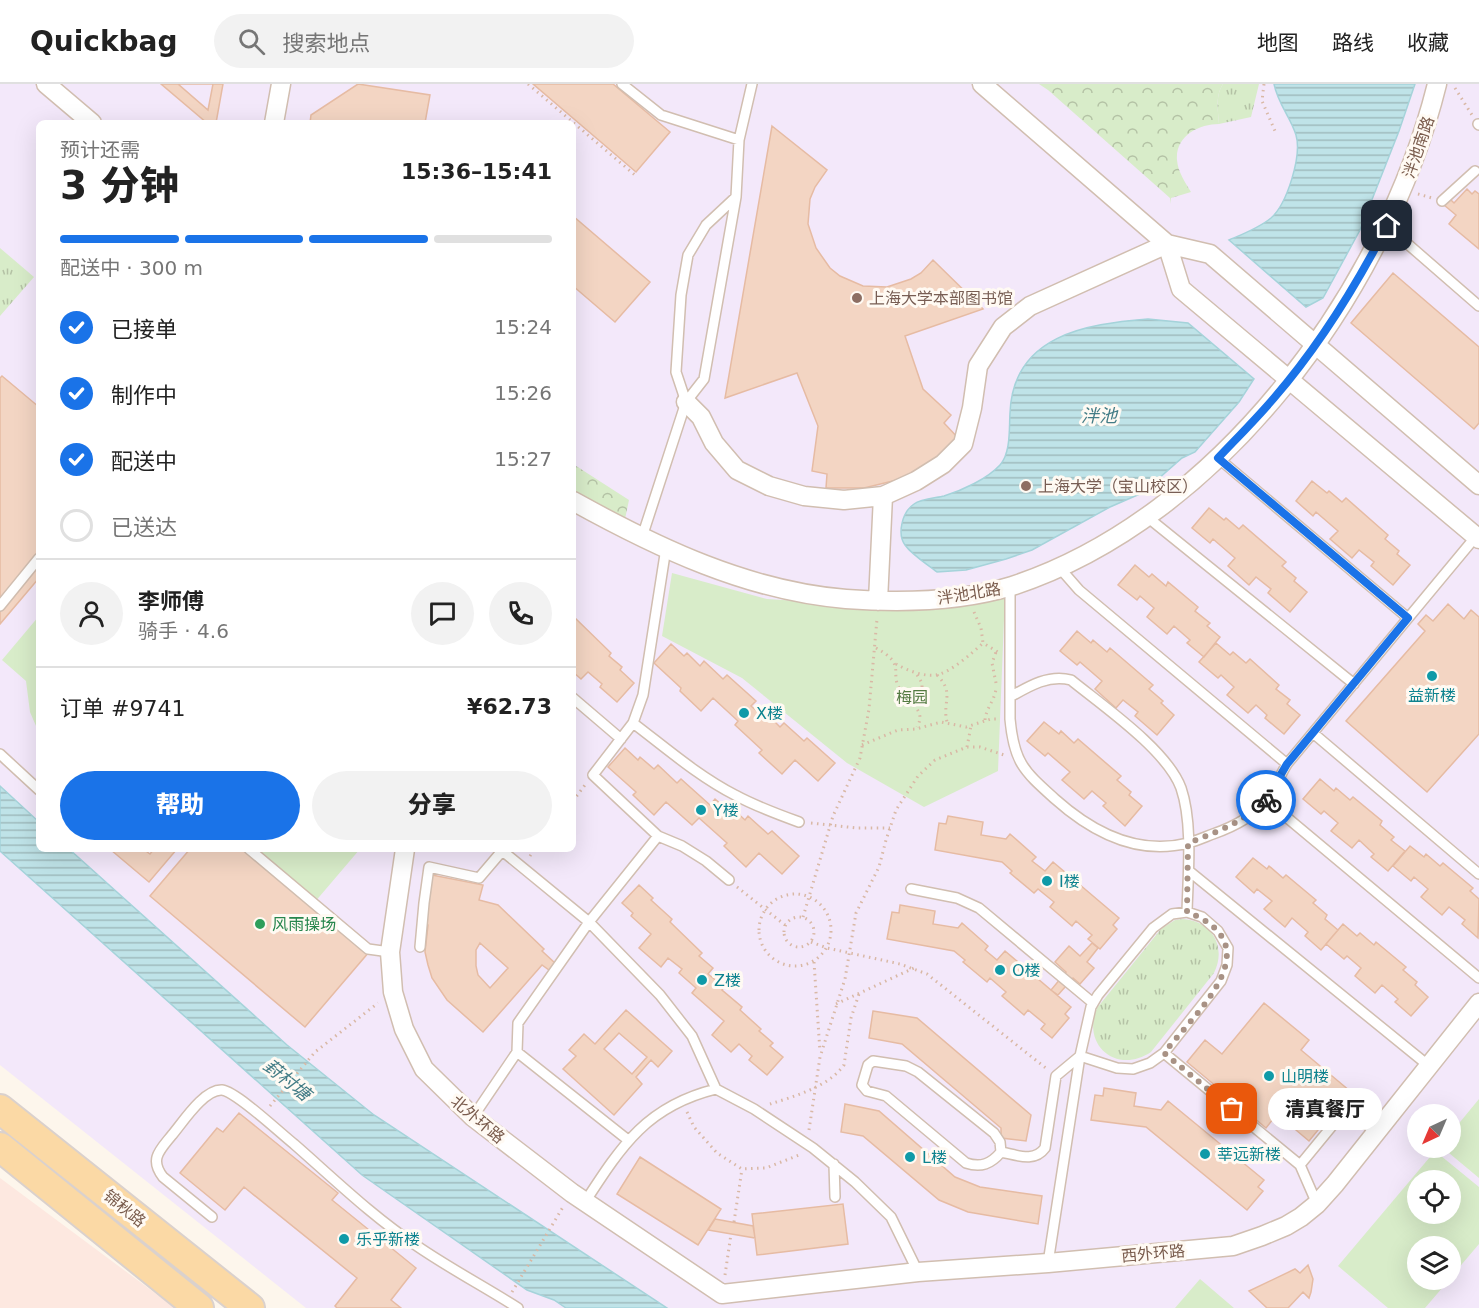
<!DOCTYPE html>
<html lang="zh">
<meta charset="utf-8">
<style>
body{margin:0;font-family:"DejaVu Sans","Noto Sans SC",sans-serif;background:#f2f2f2;color:#222;height:100vh;display:flex;flex-direction:column;font-size:22px;white-space:nowrap}
*{box-sizing:border-box;margin:0}
p{font-size:20px;color:#767676}
.icon{flex:none;width:33px;height:33px;fill:none;stroke:currentColor;stroke-width:2;stroke-linecap:round;stroke-linejoin:round}
.map{position:relative;flex:1;overflow:hidden}
.drawer{position:absolute;left:36px;top:36px;width:540px;height:732px;display:flex;flex-direction:column;background:#fff;border-radius:9px;box-shadow:0 6px 24px #0002}
.drawer>*{flex:none}
.needle{width:39px;rotate:224deg}
.controls{position:absolute;left:1407px;top:1020px;display:grid;gap:12px}
.controls a{display:grid;place-items:center;width:54px;height:54px;border-radius:50%;background:#fff;box-shadow:0 6px 24px #0002;font-size:30px}
.pin{position:absolute;display:grid;place-items:center;width:51px;height:51px;color:#fff;margin:-26px;border-radius:12px;box-shadow:0 3px 9px #0006}
.courier{position:absolute;display:grid;place-items:center;width:60px;height:60px;margin:-30px;border:4px solid #1a73e8;border-radius:50%;background:#fff;color:#222;box-shadow:0 2px 8px #0007}
.bubble{position:absolute;height:42px;border-radius:21px;background:#fff;box-shadow:0 6px 24px #0002;font-size:20px;font-weight:800;line-height:42px;text-align:center}
.head em{font-style:normal;font-weight:800}
.head div{display:flex;flex-direction:column-reverse}
.head{display:flex;align-items:center;justify-content:space-between;height:102px;padding:0 24px}
h1{font-size:39px;font-weight:800;line-height:45px}
.bar{display:grid;grid-template-columns:repeat(4,1fr);gap:9px 6px;align-content:center;height:72px;padding:0 24px}
.bar i{height:8px;border-radius:4px;background:#e0e0e0}
.bar .active{background:#1a73e8}
.bar p{grid-column:span 4}
.line{display:flex;align-items:center;gap:15px;padding:0 24px;border-top:2px solid #e0e0e0}
.line div{flex:1}
.round{display:grid;place-items:center;flex:none;width:63px;height:63px;border-radius:32px;background:#f2f2f2}
ol{padding:0 24px;list-style:none}
li{display:flex;align-items:center;gap:18px;height:66px}
li p{margin-inline-start:auto}
li .icon{padding:6px;border-radius:50%;background:#1a73e8;color:#fff;stroke-width:4}
li:last-child{color:#767676}
li i{width:33px;height:33px;border:3px solid #e0e0e0;border-radius:50%}
.button{display:flex;gap:12px;margin-top:auto;padding:12px 24px}
.button a{flex:1;height:69px;border-radius:36px;background:#1a73e8;color:#fff;font-size:24px;font-weight:800;line-height:69px;text-align:center}
.button a+a{background:#f2f2f2;color:#222}
header{display:flex;align-items:center;gap:36px;box-sizing:border-box;height:84px;padding:0 30px;background:#fff;border-bottom:2px solid #e0e0e0}
header strong{font-size:28px}
nav{display:flex;gap:33px;margin-inline-start:auto;font-size:21px}
.search{width:420px;height:54px;background:#f2f2f2;display:flex;align-items:center;gap:15px;box-sizing:border-box;padding:0 21px;border-radius:33px;color:#767676;font-size:22px}
.map>svg:first-child{display:block}
</style>
<header>
<strong>Quickbag</strong>
<div class="search"><svg class="icon" aria-label="search" viewBox="0 0 24 24"><circle cx="10" cy="10" r="6"/><path d="M15 15l6 6"/></svg>搜索地点</div>
<nav><a>地图</a><a>路线</a><a>收藏</a></nav>
</header>
<div class="map">
<svg width="1479" height="1224" viewBox="0 0 1479 1224">
<defs>
<pattern id="grass-tufts" width="24" height="20" patternUnits="userSpaceOnUse" patternTransform="scale(1.5)"><rect width="24" height="20" fill="#d8ecc9"/><path d="M3 7l-1-3M5 7V3M7 7l1-3M15 17l-1-3M17 17v-4M19 17l1-3" fill="none" stroke="#b4c2a5"/></pattern>
<pattern id="forest-crowns" width="20" height="18" patternUnits="userSpaceOnUse" patternTransform="scale(1.5)"><rect width="20" height="18" fill="#d8ecc9"/><path d="M2 6a3 3 0 1 1 6 0M12 15a3 3 0 1 1 6 0" fill="none" stroke="#b4c2a5"/></pattern>
<pattern id="water-rules" width="6" height="5" patternUnits="userSpaceOnUse" patternTransform="scale(1.5)"><rect width="6" height="5" fill="#bfe3e8"/><path d="M0 2.5h6" fill="none" stroke="#a0bbbe"/></pattern>
</defs>
<rect width="100%" height="100%" fill="#fdf6ec"/>
<!-- commercial -->
<path fill="#fde8e0" d="M0,1094L175,1224H0Z"/>
<!-- education -->
<path fill="#f3e8fa" fill-rule="evenodd" d="M0,0H1479V1224H306L0,981ZM39,39H573V765H39ZM1418,1030H1450V1064H1418ZM1418,1096H1450V1130H1418ZM1418,1162H1450V1196H1418Z"/>
<!-- grass -->
<path fill="url(#grass-tufts)" d="M1223,0H1259L1251,33L1219,40C1218,27 1215,12 1223,0Z
M0,164L34,193L0,232Z
M1183,835C1212,837 1227,863 1214,889L1151,968C1117,991 1081,961 1097,924L1161,845L1175,836Z"/>
<!-- forest -->
<path fill="url(#forest-crowns)" d="M1039,0H1223C1215,12 1218,27 1219,40C1199,40 1175,52 1177,76C1178,88 1185,98 1191,108L1171,114V120L1170,114L1048,6Z
M573,380L629,416L625,435L573,408Z"/>
<!-- park -->
<path fill="#d8ecc9" fill-rule="evenodd" d="M672,489L767,515L909,524L1005,510L998,687L924,723L847,679L742,594L662,552Z
M39,532V649L30,628L26,597L2,576Z
M250,765H360L314,819Z
M1479,1015V1094L1443,1064H1450L1451,1049Z
M1435,1067L1479,1103V1160L1451,1193L1450,1162H1418V1196H1449L1425,1224H1388L1338,1182ZM1418,1096H1450V1130H1418Z
M1200,1195L1234,1224H1175Z"/>
<!-- water -->
<path fill="url(#water-rules)" stroke="#a5d3da" stroke-width="1.5" d="M1274,0H1415L1399,47L1360,146L1323,214L1306,223L1229,156C1243,150 1259,144 1271,134C1287,120 1302,72 1296,51C1291,34 1278,20 1274,0Z
M1148,235L1188,239L1254,295L1239,318L1195,368L1182,374L1142,409L1110,423L1032,466L1006,475L966,486L937,488C927,480 912,471 905,461C897,450 902,428 914,420C921,415 936,414 944,412C963,406 987,395 1000,381C1011,369 1009,344 1010,329C1013,251 1086,240 1148,235Z
M0,702L39,738V765H69L287,961L374,1031L667,1224H566L554,1216L527,1206L362,1091L0,767Z"/>
<!-- building -->
<path fill="#f3d5c3" stroke="#e6bba3" stroke-width="1.5" fill-rule="evenodd" d="M161,0H223L216,39H207Z
M178,0H213L208,26Z
M358,0L430,11L425,39H310L311,31Z
M533,0H613L670,48L636,88Z
M772,42L827,86L815,103L810,115L808,140L816,164L830,184L840,192L863,202L887,203L911,195L921,189L933,176L983,225L905,252L923,305L951,331L944,339L960,356L933,379L901,395L864,404H826L827,390L812,387L818,342L797,289L725,314Z
M1467,105L1472,110L1475,107L1479,110V165L1449,140L1456,131L1444,121L1450,115L1454,119Z
M573,132L650,198L615,238L573,202Z
M1393,189L1479,263V339L1474,345L1351,239Z
M2,292L39,323V494L0,540V294Z
M1312,397L1327,409L1329,407L1342,418L1346,414L1388,451L1385,455L1399,467L1397,470L1410,481L1393,501L1371,482L1374,478L1359,466L1352,474L1330,455L1338,447L1316,428L1313,432L1296,417Z
M1209,424L1224,436L1226,434L1239,445L1243,441L1286,478L1282,482L1296,494L1294,497L1307,508L1290,528L1268,509L1271,505L1256,493L1249,501L1228,482L1235,474L1213,455L1210,459L1192,444Z
M1135,481L1149,493L1152,490L1166,502L1168,498L1198,523L1195,527L1210,539L1207,542L1220,553L1204,573L1187,559L1190,556L1174,542L1167,550L1147,533L1154,524L1140,512L1137,516L1118,501Z
M1448,520L1464,535L1471,526L1479,533V650L1427,708L1346,637L1425,547L1418,540L1426,531L1433,537Z
M573,532L611,569L609,572L622,583L620,586L634,599L617,618L600,603L602,600L588,588L581,595L573,588Z
M1077,547L1091,559L1093,556L1107,568L1110,564L1153,601L1149,605L1163,617L1161,619L1174,631L1157,651L1135,632L1138,628L1123,616L1116,624L1095,605L1102,597L1080,578L1077,581L1060,567Z
M1216,559L1230,571L1233,568L1246,579L1250,575L1279,601L1276,605L1290,616L1287,620L1300,631L1284,650L1265,634L1267,631L1256,621L1248,629L1227,611L1234,603L1221,591L1218,594L1199,578Z
M671,560L684,572L687,569L700,582L704,577L723,595L727,591L756,617L751,622L765,634L768,631L780,643L784,639L804,657L807,654L835,679L818,697L795,676L782,690L759,669L762,666L735,641L738,637L713,614L701,627L680,607L681,604L654,579Z
M1044,638L1059,650L1061,647L1074,659L1078,655L1121,692L1117,696L1131,708L1129,711L1142,722L1125,742L1103,722L1106,719L1092,707L1084,715L1062,696L1070,688L1048,669L1045,672L1027,657Z
M625,664L638,676L640,673L654,685L658,681L677,699L681,695L710,721L715,715L729,727L732,724L745,736L748,732L768,750L772,747L799,772L782,790L759,769L746,783L724,762L727,759L699,734L692,741L666,718L654,731L633,711L636,708L608,683Z
M1320,695L1334,707L1336,704L1350,716L1353,713L1382,737L1380,741L1394,753L1391,756L1405,767L1388,787L1371,773L1374,770L1359,756L1352,764L1331,747L1338,739L1324,727L1321,730L1303,715Z
M948,732L983,738L981,751L1006,755L1010,750L1036,773L1032,777L1045,787L1053,778L1119,834L1113,841L1117,845L1100,865L1088,855L1092,851L1076,837L1072,842L1050,823L1054,818L1038,805L1034,809L1010,789L1012,787L1002,778L935,766L939,739L946,740Z
M1410,762L1424,773L1426,770L1440,782L1443,779L1473,804L1470,807L1479,815L1478,854L1462,840L1465,836L1449,823L1442,831L1421,813L1428,805L1414,793L1411,797L1393,782Z
M143,765L150,770L154,765H177L149,798L111,766Z
M190,765H248L369,868L305,943L150,812Z
M1253,774L1267,785L1269,782L1283,794L1286,791L1316,816L1313,819L1327,831L1325,835L1338,846L1321,866L1305,852L1308,848L1292,834L1285,843L1264,825L1272,817L1257,805L1254,809L1236,793Z
M432,791L483,801L479,816L498,821L544,865L542,867L555,879L549,886L542,881L483,948L447,916L432,894L428,881L425,868L428,841L424,840ZM480,859L508,884L490,904L478,891L476,882V866Z
M639,801L653,814L651,816L672,835L670,838L702,869L699,872L713,884L708,890L724,903L722,906L742,923L740,926L761,945L759,947L773,959L770,962L783,973L767,991L749,976L752,972L739,960L731,968L712,951L724,937L692,909L696,904L679,889L682,885L668,874L661,883L639,864L651,850L631,832L633,829L622,819Z
M900,821L935,827L933,840L958,844L962,839L988,862L985,866L997,876L1005,867L1071,923L1065,930L1069,934L1052,954L1041,945L1045,940L1028,926L1024,931L1002,912L1006,908L990,894L987,898L963,878L965,876L954,867L887,855L892,828L899,829Z
M1343,840L1357,852L1360,849L1374,861L1376,858L1406,883L1403,886L1417,898L1415,901L1428,913L1411,932L1395,918L1398,915L1382,901L1375,909L1355,892L1361,884L1347,872L1344,875L1326,860Z
M1092,859L1098,864L1087,878L1094,884L1080,900L1073,894L1058,911L1051,906L1066,888L1055,878L1069,862L1080,872Z
M1264,919L1309,956L1301,966L1350,1007L1309,1057L1277,1030L1266,1044L1187,978L1205,956L1222,970Z
M626,926L672,967L658,983L651,976L636,993L642,1000L614,1031L563,985L576,972L569,966L584,950L595,960ZM619,949L647,973L632,990L604,965Z
M873,927L917,934L1031,1031L1026,1057L1001,1054V1044L902,960L869,954Z
M1104,1004L1136,1009L1134,1022L1161,1026L1168,1017L1264,1096L1258,1103L1263,1107L1247,1126L1146,1043L1091,1036L1095,1011L1103,1012Z
M845,1020L879,1027L955,1093L980,1103L1042,1112L1038,1140L968,1128L939,1116L863,1052L841,1048Z
M239,1029L338,1109L332,1116L416,1184L391,1216L401,1224H337L335,1222L357,1194L244,1103L225,1126L180,1089L217,1044L223,1048Z
M640,1073L721,1125L698,1161L617,1110Z
M843,1120L848,1160L757,1171L752,1130Z
M715,1135L753,1142L755,1154L708,1146Z
M715,1135L753,1142L755,1154L708,1146Z
M715,1135L753,1142L755,1154L708,1146Z
M1308,1181L1313,1195L1311,1208L1309,1214L1303,1208L1288,1224H1267L1249,1207L1295,1185L1300,1189Z"/>
<g fill="none" stroke-linecap="round" stroke-linejoin="round">
<defs>
<path id="lane" d="M622,0L661,31L739,56
M1478,40L1479,41
M1442,117L1475,87
M1387,142L1479,222
M686,318L676,288L681,211L688,171L706,141L736,113
M1218,374L1408,534
M1146,432L1354,600
M642,453L686,318L704,295L736,113L739,56L752,0
M666,464L643,611L633,639L593,691L658,752L682,762L706,777L729,796
M1058,482L1079,506L1287,680
M1010,502V635C1014,679 1024,687 1055,715C1092,748 1137,772 1188,759C1196,757 1205,753 1213,750C1233,743 1254,732 1267,716C1275,705 1280,691 1287,680L1477,451
M0,522L39,474
M1010,613C1029,602 1049,590 1071,596C1103,622 1167,666 1181,704C1193,739 1188,791 1187,828
M573,614L621,655
M633,639C666,664 698,692 735,711C755,722 777,730 799,738
M1313,649L1479,790
M0,670L39,706
M1266,716L1479,894
M249,765L368,865L390,868
M500,765L589,838L660,911L692,952L716,1005L754,1025L813,1064L855,1098L891,1133L918,1188
M1189,787L1429,982
M911,805L957,814L979,824L1093,919
M420,863L424,819L429,783L479,794L502,767
M517,968L628,1056
M1164,969L1300,1081L1317,1120
M873,977L906,982L918,988L994,1049L1000,1058L1001,1068C991,1080 981,1084 966,1079L886,1012L867,1007L862,1001L868,981Z
M473,1033L517,968L518,939L589,838L658,752
M1001,1068C1017,1071 1034,1079 1045,1064L1056,992L1080,972L1117,984L1133,985L1150,979L1164,969L1221,897L1227,881L1228,864L1218,847L1202,833L1187,828L1172,830L1153,844L1098,911L1091,923L1080,972L1048,1179
M834,1080L835,1113
M1300,1081L1346,1025L1376,1048
M585,1118C622,1061 647,1022 716,1005
M212,1133L163,1093C149,1075 160,1066 172,1051C183,1038 204,1005 222,1006C237,1008 280,1049 294,1060C334,1095 373,1133 417,1162C449,1184 485,1203 518,1224"/>
<path id="street" d="M46,0L92,39
M982,0L1167,160L1210,170L1479,401
M274,39L281,0
M1167,160L1181,205L1479,455
M686,318L701,333L714,359L737,386L769,402L804,412L844,416L883,412L916,397L943,380L963,360L972,324L978,282L1003,243L1030,222L1167,160
M573,417C658,464 748,507 846,515C900,519 960,518 1012,502C1220,434 1386,206 1437,0
M878,517L883,412
M405,765L390,868L393,908L404,945L424,985L473,1033L572,1109L722,1210
M722,1210L918,1188L1048,1179L1233,1162L1262,1152L1286,1142L1301,1133L1317,1120L1335,1100L1479,919"/>
<path id="primary" d="M0,1025L250,1224
M0,1063L199,1224"/>
</defs>
<!-- lane casing -->
<use href="#lane" stroke="#d1beb0" stroke-width="12"/>
<!-- street casing -->
<use href="#street" stroke="#d1beb0" stroke-width="21"/>
<!-- primary casing -->
<use href="#primary" stroke="#dad1cd" stroke-width="32"/>
<!-- path -->
<path stroke="#d9b8a5" stroke-width="3" stroke-dasharray="1.5 4.5" stroke-linecap="butt" d="M528,0L636,92
M1264,0L1262,17L1275,47
M1455,4L1472,31
M1418,110L1432,114
M974,528L981,544L983,559L998,568
M876,564C908,581 888,589 901,607C909,620 927,626 917,643
M896,580C906,586 924,593 936,591C950,589 972,569 983,559
M937,591C955,609 942,618 947,638
M996,599L992,579L996,568
M911,617L922,604V599L916,589
M985,636C986,624 994,618 996,605
M862,661L898,646L916,645L941,638L966,643L991,635H998
M967,663L971,642
M573,717L585,701
M811,739L857,744H890
M530,772L535,765
M737,803L785,841
M759 846a36 36 0 1 1 72 0a36 36 0 1 1-72 0Z
M784 848a15 15 0 1 1 30 0a15 15 0 1 1-30 0Z
M803,833L833,732L860,674L869,625L877,535
M811,858L827,864L900,880L927,890L1047,985
M814,878L820,968
M836,920L914,884
M770,1020C795,1012 828,1003 844,981L851,934L859,910
M270,1022L315,968L378,919
M687,1028L694,1043L717,1069L742,1085L766,1084L799,1071
M809,1046L820,973L845,895L856,829L879,783L886,756L896,726L918,692L935,676L967,663H980L1004,671
M734,1138L742,1085
M725,1191L731,1150
M512,1208L563,1123"/>
<!-- lane -->
<use href="#lane" stroke="#fff" stroke-width="9"/>
<!-- street -->
<use href="#street" stroke="#fff" stroke-width="18"/>
<!-- primary -->
<use href="#primary" stroke="#fbd9a5" stroke-width="28"/>
</g>
<g fill="none" stroke-linecap="round" stroke-linejoin="round">
<!-- done -->
<path stroke="#a89285" stroke-width="6" stroke-dasharray="0 10.8" d="M1232,1025L1164,969C1198,926 1273,861 1187,828L1188,759C1219,747 1242,739 1266,716"/>
<!-- route -->
<path stroke="#1a73e8" stroke-width="8" d="M1266,716L1287,680L1408,534L1218,374C1237,354 1256,335 1274,314C1319,262 1356,202 1387,142"/>
</g>
<!-- markers -->
<g fill="#8d6e63" stroke="#fffaf3" stroke-width="2">
<circle cx="857" cy="214" r="6"/>
<circle cx="1026" cy="402" r="6"/>
</g>
<g fill="#0f9aa8" stroke="#fffaf3" stroke-width="2">
<circle cx="1432" cy="592" r="6"/>
<circle cx="744" cy="629" r="6"/>
<circle cx="701" cy="726" r="6"/>
<circle cx="1047" cy="797" r="6"/>
<circle cx="1000" cy="886" r="6"/>
<circle cx="702" cy="896" r="6"/>
<circle cx="1269" cy="992" r="6"/>
<circle cx="1205" cy="1070" r="6"/>
<circle cx="910" cy="1073" r="6"/>
<circle cx="344" cy="1155" r="6"/>
</g>
<circle fill="#2e9e5b" stroke="#fffaf3" stroke-width="2" cx="260" cy="840" r="6"/>
<g text-anchor="middle" stroke-width="6" stroke-linejoin="round" paint-order="stroke">
<!-- street labels -->
<g font-size="16" fill="#7a5c4d" stroke="#fffaf3">
<text transform="translate(1418 63) rotate(-71)" y="6">泮池南路</text>
<text transform="translate(969 509) rotate(-9)" y="6">泮池北路</text>
<text transform="translate(478 1035) rotate(40)" y="6">北外环路</text>
<text transform="translate(125 1124) rotate(39)" y="6">锦秋路</text>
<text transform="translate(1153 1169) rotate(-5)" y="6">西外环路</text>
</g>
<!-- education labels -->
<g font-size="16" fill="#785e54" stroke="#fffaf3" text-anchor="start">
<text x="869" y="220">上海大学本部图书馆</text>
<text x="1038" y="408">上海大学（宝山校区）</text>
</g>
<!-- culture labels -->
<g font-size="16" fill="#0d838f" stroke="#fffaf3" text-anchor="start">
<text x="1432" y="617" text-anchor="middle">益新楼</text>
<text x="756" y="635">X楼</text>
<text x="713" y="732">Y楼</text>
<text x="1059" y="803">I楼</text>
<text x="1012" y="892">O楼</text>
<text x="714" y="902">Z楼</text>
<text x="1281" y="998">山明楼</text>
<text x="1217" y="1076">莘远新楼</text>
<text x="922" y="1079">L楼</text>
<text x="356" y="1161">乐乎新楼</text>
</g>
<!-- park labels -->
<g font-size="16" fill="#537a41" stroke="#fffaf3">
<text x="912" y="619">梅园</text>
</g>
<!-- leisure labels -->
<g font-size="16" fill="#27864d" stroke="#fffaf3" text-anchor="start">
<text x="272" y="846">风雨操场</text>
</g>
<!-- water labels -->
<g font-size="18" font-style="italic" fill="#437c86" stroke="#fffaf3">
<text x="1099" y="338">泮池</text>
<text transform="translate(287 996) rotate(39)" y="6">葑村塘</text>
</g>
</g>
</svg>
<div class="controls">
<a><svg class="needle" viewBox="-14 -14 28 28"><path d="M0-13l5 13h-10z" fill="#e53935"/><path d="M0 13l5-13h-10z" fill="#767676"/></svg></a>
<a><svg class="icon" aria-label="locate" viewBox="0 0 24 24"><circle cx="12" cy="12" r="6"/><path d="M12 2v4M12 18v4M2 12h4M18 12h4"/></svg></a>
<a><svg class="icon" aria-label="layers" viewBox="0 0 24 24"><path d="M12 4l9 5-9 5-9-5zM3 14l9 5 9-5"/></svg></a>
</div>
<div class="pin" style="left:1232px;top:1025px;background:#ea580c"><svg class="icon" aria-label="bag" viewBox="0 0 24 24"><path d="M5 8h14l-1 12H6zM9 8a3 3 0 0 1 6 0"/></svg></div>
<div class="pin" style="left:1387px;top:142px;background:#1f2937"><svg class="icon" aria-label="home" viewBox="0 0 24 24"><path d="M3 11l9-7 9 7M6 9v11h12V9"/></svg></div>
<div class="courier" style="left:1266px;top:716px"><svg class="icon" aria-label="bike" viewBox="0 0 24 24"><circle cx="6" cy="16" r="4"/><circle cx="18" cy="16" r="4"/><path d="M6 16l4-8h5l3 8M10 8l3 8H6M13 5h3"/></svg></div>
<div class="bubble" style="left:1268px;top:1004px;width:114px">清真餐厅</div>
<section class="drawer">
<div class="head"><div><h1>3 分钟</h1><p>预计还需</p></div><em>15:36–15:41</em></div>
<div class="bar"><i class="active"></i><i class="active"></i><i class="active"></i><i></i><p>配送中 · 300 m</p></div>
<ol>
<li><svg class="icon" aria-label="check" viewBox="0 0 24 24"><path d="M5 12l5 5 9-10"/></svg>已接单<p>15:24</p></li>
<li><svg class="icon" aria-label="check" viewBox="0 0 24 24"><path d="M5 12l5 5 9-10"/></svg>制作中<p>15:26</p></li>
<li><svg class="icon" aria-label="check" viewBox="0 0 24 24"><path d="M5 12l5 5 9-10"/></svg>配送中<p>15:27</p></li>
<li><i></i>已送达</li>
</ol>
<div class="line" style="height:108px"><a class="round"><svg class="icon" aria-label="person" viewBox="0 0 24 24"><circle cx="12" cy="8" r="4"/><path d="M4 21q1-7 8-7t8 7"/></svg></a><div><b>李师傅</b><p>骑手 · 4.6</p></div><a class="round"><svg class="icon" aria-label="chat" viewBox="0 0 24 24"><path d="M4 5h16v11H9l-5 4z"/></svg></a><a class="round"><svg class="icon" aria-label="phone" viewBox="0 0 24 24"><path d="M5 4h4l2 5-3 2q2 4 5 5l2-3 5 2v4C11 20 4 13 5 4z"/></svg></a></div>
<div class="line" style="height:78px"><div>订单 #9741</div><b>¥62.73</b></div>
<div class="button"><a>帮助</a><a>分享</a></div>
</section>
</div>
